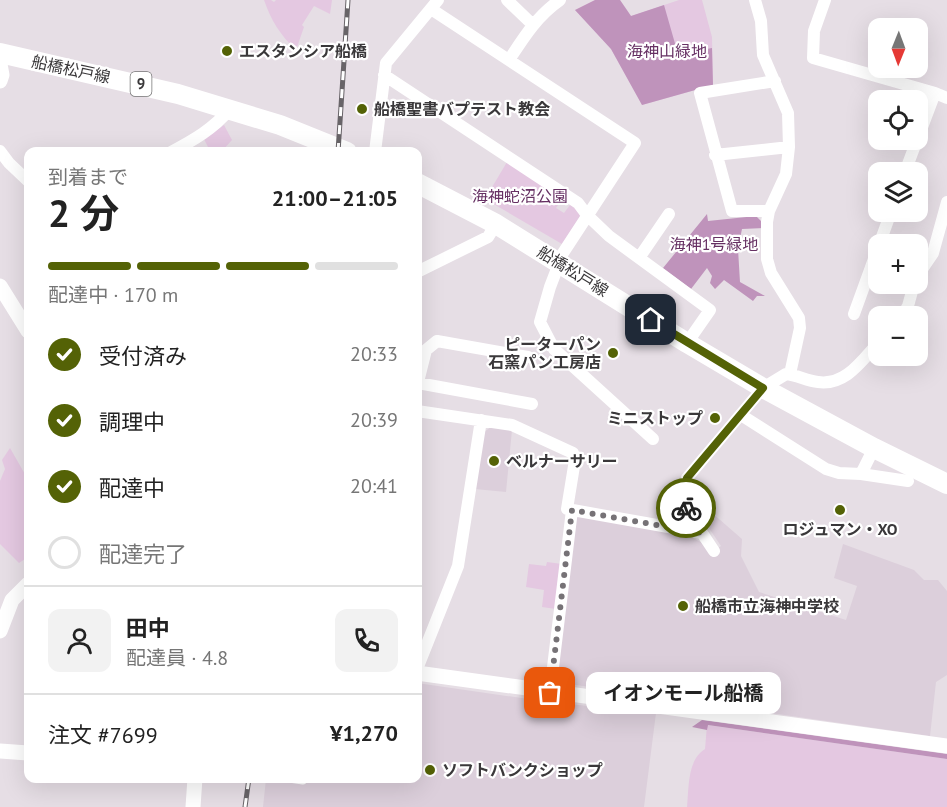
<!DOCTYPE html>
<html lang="ja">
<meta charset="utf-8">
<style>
body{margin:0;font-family:"PT Sans","Noto Sans JP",sans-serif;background:#f2f2f2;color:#222;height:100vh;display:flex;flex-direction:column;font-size:22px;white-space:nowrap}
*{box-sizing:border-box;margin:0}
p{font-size:20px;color:#767676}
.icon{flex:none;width:33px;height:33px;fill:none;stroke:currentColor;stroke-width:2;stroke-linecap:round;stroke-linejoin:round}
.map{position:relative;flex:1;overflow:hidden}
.panel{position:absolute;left:24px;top:147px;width:398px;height:636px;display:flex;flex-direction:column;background:#fff;border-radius:12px;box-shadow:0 6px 24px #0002}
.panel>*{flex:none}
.needle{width:39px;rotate:181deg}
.controls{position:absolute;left:868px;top:18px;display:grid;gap:12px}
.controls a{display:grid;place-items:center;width:60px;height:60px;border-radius:12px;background:#fff;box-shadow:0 6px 24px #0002;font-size:30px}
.pin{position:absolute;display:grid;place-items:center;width:51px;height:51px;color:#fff;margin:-26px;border-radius:12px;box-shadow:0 3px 9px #0006}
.courier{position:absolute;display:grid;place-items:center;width:60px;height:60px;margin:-30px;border:4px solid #546206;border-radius:50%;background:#fff;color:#222;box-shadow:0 2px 8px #0007}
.bubble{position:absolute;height:42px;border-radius:12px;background:#fff;box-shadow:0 6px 24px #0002;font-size:20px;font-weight:700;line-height:42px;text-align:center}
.head em{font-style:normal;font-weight:700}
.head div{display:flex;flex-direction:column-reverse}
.head{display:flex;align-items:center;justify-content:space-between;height:102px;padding:0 24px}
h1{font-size:39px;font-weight:700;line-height:45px}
.bar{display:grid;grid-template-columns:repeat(4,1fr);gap:9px 6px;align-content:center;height:72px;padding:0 24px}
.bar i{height:8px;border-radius:4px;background:#e0e0e0}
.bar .selected{background:#546206}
.bar p{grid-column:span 4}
.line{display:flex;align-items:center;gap:15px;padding:0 24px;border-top:2px solid #e0e0e0}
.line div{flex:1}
.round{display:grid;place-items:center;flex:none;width:63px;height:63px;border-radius:12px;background:#f2f2f2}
ol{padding:0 24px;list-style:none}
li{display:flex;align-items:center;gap:18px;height:66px}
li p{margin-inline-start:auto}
li .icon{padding:6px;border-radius:50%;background:#546206;color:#fff;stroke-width:4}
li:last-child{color:#767676}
li i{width:33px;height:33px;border:3px solid #e0e0e0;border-radius:50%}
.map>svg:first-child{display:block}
</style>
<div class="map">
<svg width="947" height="807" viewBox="0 0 947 807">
<rect width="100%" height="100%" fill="#e6dee5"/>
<!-- built -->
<path fill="#dccfdb" d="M492,426L512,430L506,492L475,489L483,433Z
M688,492L742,539L741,556L759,592L846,620L857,586L834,578L843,544L914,570L924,580H938L947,591V675L936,682L930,736L555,682L575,519L581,515L689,536L703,543L712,552L721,546L688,497Z
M417,683L549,702L656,713L644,807H263L266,779L417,778Z"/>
<!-- green -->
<path fill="#e4c8e1" d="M264,0H271L274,2L276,0H332L330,14L314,6L302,25L304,27L296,50C280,35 271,20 264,0Z
M595,0H620L631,16L679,0H702L712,37L713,85L642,105L611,49L575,10Z
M224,125L232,140L222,151L205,152L209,149L204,139Z
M507,162L562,199L556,208L564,213L570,205L578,210L580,216L562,244L485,199Z
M10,448L26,476L28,475V557L19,563L0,544V481L5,469L2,460Z
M547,562L562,564L556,609L542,607L544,590L526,587L529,564L546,566Z
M707,725L947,759V807H687C689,788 687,760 705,749Z"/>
<!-- forest -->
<path fill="#bf93bb" d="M595,0H620L631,16L664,5L678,54L712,48L713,85L642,105L611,49L575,10Z
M707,214L708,221L756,216L763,223L764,228L742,229L738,249L740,282L765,296H757L753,301L724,280L715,289L710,283L712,276L707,268L691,289L663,268Z
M702,720L947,754V759L708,725L707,730L692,727Z"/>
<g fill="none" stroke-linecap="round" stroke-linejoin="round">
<!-- pedestrian -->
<path stroke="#fff" stroke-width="9" d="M289,778L303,780"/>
<!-- minor -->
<path stroke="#fff" stroke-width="12" d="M507,0L532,24
M755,0L761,21L763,55L788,113L789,147L786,174L769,211L767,222V259L771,273L799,318L800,328L790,374
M825,0L814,31L813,58L935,93L947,98
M431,9L635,143L563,253L550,287L540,322L554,349L653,439
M509,60C524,37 537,16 560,0
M384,75L578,203L587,215L609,236L710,310L687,343
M918,138L935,93
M0,151L9,163L28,181
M171,152C194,140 213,129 230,109
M375,152L386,63L438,0
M715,155L789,147
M905,172L917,140
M769,211H732L700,93L775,81
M639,258L669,214
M417,272L488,237L496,224
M918,275L933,253L947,202
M854,314L891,212
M902,316L908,306L914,284
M418,383L532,404
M417,386L426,350L437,341L528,357
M417,411L512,425L573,453L575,460L567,509L702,533
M741,415L826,469L839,473L861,474L874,448
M861,474L908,481
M714,551L686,509L684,496L687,478L763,388L786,374C797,375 807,381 818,382C846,386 862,360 879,342
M417,669L458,566L481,420
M550,692L572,510"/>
<!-- tertiary -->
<path stroke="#fff" stroke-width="15" d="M0,64L2,75L0,81
M0,286L28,331
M0,631L12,600L28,584
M417,673L947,746
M0,751L28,753
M193,807L195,778"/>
<!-- primary -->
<path stroke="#fff" stroke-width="20" d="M0,53L178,94L280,125L347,152
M417,183L496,224L687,343L763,388L874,448L947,484"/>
<defs>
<path id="rail" d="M338,152L348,0
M245,807L249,778"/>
</defs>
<!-- rail casing -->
<use href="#rail" stroke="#686468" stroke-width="5"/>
<!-- rail -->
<use href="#rail" stroke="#fff" stroke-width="3" stroke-dasharray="9" stroke-linecap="butt"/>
</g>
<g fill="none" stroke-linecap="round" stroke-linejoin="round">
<!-- done -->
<path stroke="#767276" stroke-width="6" stroke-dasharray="0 10.8" d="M550,693L572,510L702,533L686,508"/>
<!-- route -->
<path stroke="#546206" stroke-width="8" d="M651,320L763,388L687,478L684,496L686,508"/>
</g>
<!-- markers -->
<g fill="#546206" stroke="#fff" stroke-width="2">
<circle cx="227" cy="51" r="6"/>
<circle cx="362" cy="109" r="6"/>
<circle cx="613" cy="353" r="6"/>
<circle cx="715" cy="418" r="6"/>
<circle cx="494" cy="461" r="6"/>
<circle cx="840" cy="510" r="6"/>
<circle cx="683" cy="606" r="6"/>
<circle cx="430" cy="770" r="6"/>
</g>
<g text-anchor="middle" stroke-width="4.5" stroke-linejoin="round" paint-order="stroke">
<!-- shield labels -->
<rect fill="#fff" stroke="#757475" stroke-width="1.5" x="130.5" y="72" width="21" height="24" rx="4.5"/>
<g font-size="15" font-weight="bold" fill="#3a383a">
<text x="141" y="89">9</text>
</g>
<!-- poi labels -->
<g font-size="16" font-weight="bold" fill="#3a383a" stroke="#fff" text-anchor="start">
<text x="239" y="57">エスタンシア船橋</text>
<text x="374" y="115">船橋聖書バプテスト教会</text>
<text x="601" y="350" text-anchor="end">ピーターパン<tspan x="601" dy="18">石窯パン工房店</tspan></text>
<text x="703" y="424" text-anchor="end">ミニストップ</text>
<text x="506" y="467">ベルナーサリー</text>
<text x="840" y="535" text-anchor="middle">ロジュマン・XO</text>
<text x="695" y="612">船橋市立海神中学校</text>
<text x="442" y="776">ソフトバンクショップ</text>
</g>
<!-- park labels -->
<g font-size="16" fill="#663063" stroke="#fff">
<text x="667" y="57">海神山緑地</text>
<text x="520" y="202">海神蛇沼公園</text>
<text x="714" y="250">海神1号緑地</text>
</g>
<!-- street labels -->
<g font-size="16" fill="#3a383a" stroke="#fff">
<text transform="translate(71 69) rotate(12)" y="6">船橋松戸線</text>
<text transform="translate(573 271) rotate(32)" y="6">船橋松戸線</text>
</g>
</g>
</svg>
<div class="controls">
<a><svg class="needle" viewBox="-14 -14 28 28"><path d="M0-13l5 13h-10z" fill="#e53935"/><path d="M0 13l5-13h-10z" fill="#767676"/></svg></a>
<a><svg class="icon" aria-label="locate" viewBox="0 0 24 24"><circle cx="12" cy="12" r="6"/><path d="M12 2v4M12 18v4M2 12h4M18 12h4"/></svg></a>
<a><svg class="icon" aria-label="layers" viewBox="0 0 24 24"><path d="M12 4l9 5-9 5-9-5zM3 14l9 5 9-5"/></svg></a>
<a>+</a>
<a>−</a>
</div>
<div class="pin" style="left:550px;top:693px;background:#ea580c"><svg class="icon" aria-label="bag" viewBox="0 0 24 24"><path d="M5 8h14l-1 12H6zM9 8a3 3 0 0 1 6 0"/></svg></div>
<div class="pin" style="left:651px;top:320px;background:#1f2937"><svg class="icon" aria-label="home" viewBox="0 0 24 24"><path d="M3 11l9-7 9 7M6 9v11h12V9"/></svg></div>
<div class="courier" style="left:686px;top:508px"><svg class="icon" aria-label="bike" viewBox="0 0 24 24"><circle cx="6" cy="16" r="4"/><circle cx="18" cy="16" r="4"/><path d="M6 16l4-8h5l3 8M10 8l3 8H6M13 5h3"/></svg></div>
<div class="bubble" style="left:586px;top:672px;width:195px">イオンモール船橋</div>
<section class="panel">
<div class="head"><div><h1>2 分</h1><p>到着まで</p></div><em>21:00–21:05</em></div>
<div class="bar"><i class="selected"></i><i class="selected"></i><i class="selected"></i><i></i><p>配達中 · 170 m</p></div>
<ol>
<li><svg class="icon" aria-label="check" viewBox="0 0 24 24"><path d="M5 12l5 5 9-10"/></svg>受付済み<p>20:33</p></li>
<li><svg class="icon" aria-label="check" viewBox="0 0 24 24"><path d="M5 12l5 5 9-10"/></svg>調理中<p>20:39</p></li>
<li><svg class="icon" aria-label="check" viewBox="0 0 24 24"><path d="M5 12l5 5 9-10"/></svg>配達中<p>20:41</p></li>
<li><i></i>配達完了</li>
</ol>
<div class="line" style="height:108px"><a class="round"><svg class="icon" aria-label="person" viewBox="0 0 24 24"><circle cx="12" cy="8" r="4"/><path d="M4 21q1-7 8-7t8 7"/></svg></a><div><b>田中</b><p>配達員 · 4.8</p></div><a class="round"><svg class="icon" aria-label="phone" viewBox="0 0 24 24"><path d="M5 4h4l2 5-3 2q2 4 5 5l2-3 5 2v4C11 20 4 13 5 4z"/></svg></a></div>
<div class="line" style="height:78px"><div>注文 #7699</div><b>¥1,270</b></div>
</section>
</div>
